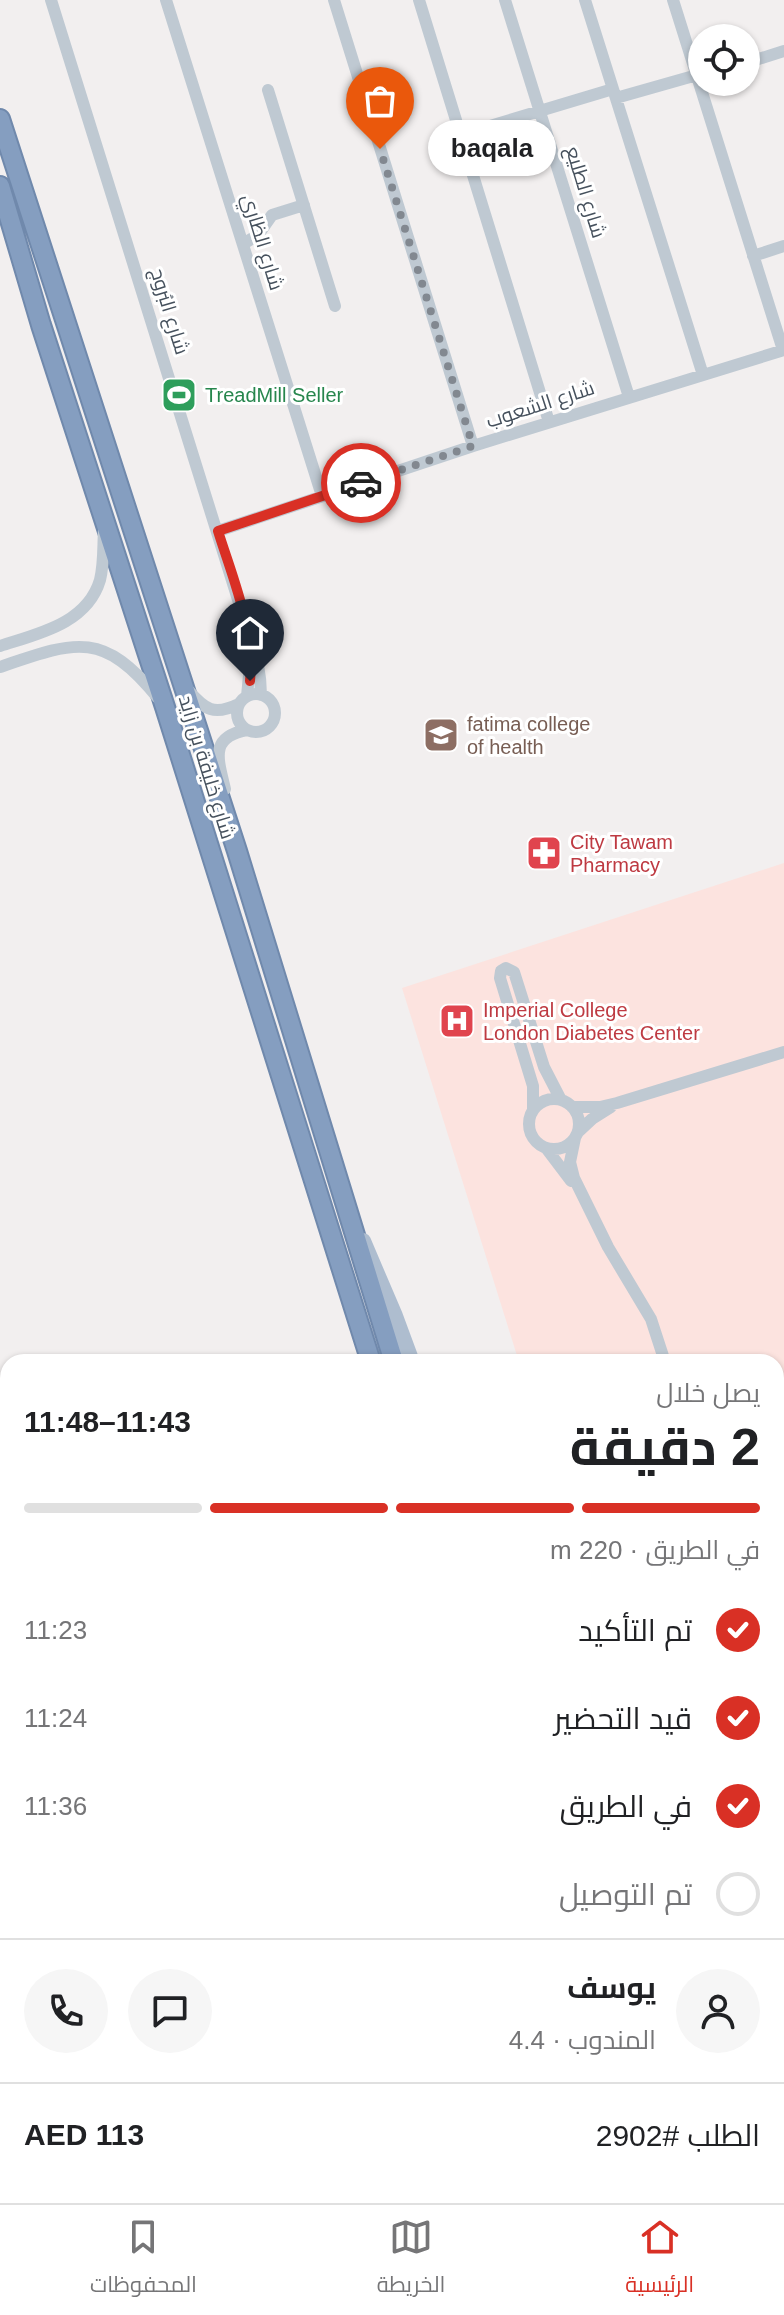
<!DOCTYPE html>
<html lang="ar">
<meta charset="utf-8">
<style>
body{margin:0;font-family:Arial,Cairo,sans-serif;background:#f6f6f6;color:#202124;direction:rtl;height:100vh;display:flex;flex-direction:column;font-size:30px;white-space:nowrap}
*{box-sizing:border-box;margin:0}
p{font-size:26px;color:#757577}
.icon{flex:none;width:44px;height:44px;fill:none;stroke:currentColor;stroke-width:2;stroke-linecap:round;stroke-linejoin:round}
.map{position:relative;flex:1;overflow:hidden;direction:ltr}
.drawer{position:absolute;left:0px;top:1354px;width:784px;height:850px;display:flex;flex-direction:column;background:#fff;border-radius:24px 24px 0 0;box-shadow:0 2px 6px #0004;direction:rtl}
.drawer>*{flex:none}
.tools{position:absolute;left:688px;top:24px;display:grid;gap:16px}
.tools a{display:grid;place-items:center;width:72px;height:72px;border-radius:50%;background:#fff;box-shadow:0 2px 6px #0004;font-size:40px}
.pin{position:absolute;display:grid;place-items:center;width:68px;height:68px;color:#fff;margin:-82px -34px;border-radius:50% 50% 50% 0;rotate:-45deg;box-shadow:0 0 8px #0007}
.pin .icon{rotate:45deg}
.courier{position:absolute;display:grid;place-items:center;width:80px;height:80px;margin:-40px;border:6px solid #d93025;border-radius:50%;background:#fff;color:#222;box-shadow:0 2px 10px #0007}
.bubble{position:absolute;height:56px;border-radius:28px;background:#fff;box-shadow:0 2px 6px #0004;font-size:26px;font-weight:700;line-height:56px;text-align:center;direction:rtl}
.overview em{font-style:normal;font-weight:700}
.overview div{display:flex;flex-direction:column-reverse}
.overview{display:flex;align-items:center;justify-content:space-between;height:136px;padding:0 24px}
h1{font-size:52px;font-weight:700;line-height:60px}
.bar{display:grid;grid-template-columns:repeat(4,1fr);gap:12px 8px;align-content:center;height:96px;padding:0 24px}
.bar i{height:10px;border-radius:6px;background:#e0e0e0}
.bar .active{background:#d93025}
.bar p{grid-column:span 4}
.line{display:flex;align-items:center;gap:20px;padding:0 24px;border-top:2px solid #e0e0e0}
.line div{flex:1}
.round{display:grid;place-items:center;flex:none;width:84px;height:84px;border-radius:42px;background:#f6f6f6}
ol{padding:0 24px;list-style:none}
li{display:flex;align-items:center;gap:24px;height:88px}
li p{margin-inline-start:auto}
li .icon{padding:8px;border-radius:50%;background:#d93025;color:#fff;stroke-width:4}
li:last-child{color:#757577}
li i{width:44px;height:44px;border:4px solid #e0e0e0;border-radius:50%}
.tabs{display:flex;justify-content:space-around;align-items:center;height:112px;border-top:2px solid #e0e0e0;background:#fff;font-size:22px;color:#757577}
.tabs a{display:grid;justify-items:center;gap:4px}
.tabs .active{color:#d93025}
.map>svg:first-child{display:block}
</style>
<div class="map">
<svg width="784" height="2203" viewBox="0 0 784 2203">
<rect width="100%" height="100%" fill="#f2efef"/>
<!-- medical -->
<path fill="#fce3df" d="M784,863V1954L776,1950V1362H519L402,988Z"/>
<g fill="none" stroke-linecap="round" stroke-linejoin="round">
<defs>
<path id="highway" d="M0,119L237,851L394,1362
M0,186L41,325L165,707L371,1362"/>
</defs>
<!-- highway casing -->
<use href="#highway" stroke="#7089ac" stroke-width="22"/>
<!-- minor -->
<path stroke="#bfc9d2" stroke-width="12" d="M51,0L249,635C257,655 261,673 261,695
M166,0L322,496
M334,0L473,446
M419,0L549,422
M505,0L629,397
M585,0L703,375
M673,0L783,350
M746,63L784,51
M268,90L335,306
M616,98L697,75
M460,135L613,89
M243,244L258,235L272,215L304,205
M753,256L784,246
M218,531L473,446L784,350
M0,646C37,634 87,624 100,580C104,564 103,547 104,530
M0,667C76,641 103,630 158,698
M188,690C205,710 214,716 239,704
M237 713a19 19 0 1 1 38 0a19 19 0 1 1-38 0Z
M247,696L251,654
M225,789C218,759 209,737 247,730
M529 1124a25 25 0 1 1 50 0a25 25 0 1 1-50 0Z
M572,1107H600L617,1103L784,1052
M533,1110V1086L500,978L501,971L506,968L514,972L544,1067L561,1100
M578,1132L592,1119L611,1107
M575,1138L570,1162L574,1178L608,1247L651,1319L665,1362
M546,1148L571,1181
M776,1689L784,1714
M776,1737L784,1761
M0,1892L8,1917
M12,2203L16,2196"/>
<!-- major -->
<path stroke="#aebdcf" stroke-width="16" d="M363,1241L395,1316L412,1362
M776,2178L784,2180
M602,2196L604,2203
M627,2196L635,2203
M559,2203L564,2196
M656,2203L660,2196
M686,2203L725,2196
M766,2203L784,2199"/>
<!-- highway -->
<use href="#highway" stroke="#859ec0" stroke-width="18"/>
</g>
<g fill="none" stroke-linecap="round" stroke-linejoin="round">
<!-- done -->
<path stroke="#828890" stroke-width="8" stroke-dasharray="0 14.4" d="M361,483L473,446L380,149"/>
<!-- route -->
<path stroke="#d93025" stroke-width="10" d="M250,681C255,630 233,579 218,531L361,483"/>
</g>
<!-- icons -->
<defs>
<symbol id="stadium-square" viewBox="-11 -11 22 22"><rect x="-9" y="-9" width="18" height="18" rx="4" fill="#2e9e5b" stroke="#fff"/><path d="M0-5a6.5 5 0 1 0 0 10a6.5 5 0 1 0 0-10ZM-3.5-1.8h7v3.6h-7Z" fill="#fff"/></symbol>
<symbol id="school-square" viewBox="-11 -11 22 22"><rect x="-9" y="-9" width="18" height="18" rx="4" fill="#8d6e63" stroke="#fff"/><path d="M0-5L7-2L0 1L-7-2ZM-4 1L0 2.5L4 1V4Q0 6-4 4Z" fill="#fff"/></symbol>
<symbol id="pharmacy-square" viewBox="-11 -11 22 22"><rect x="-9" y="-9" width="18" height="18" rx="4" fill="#e0444e" stroke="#fff"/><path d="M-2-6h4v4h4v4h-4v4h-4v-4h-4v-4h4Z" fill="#fff"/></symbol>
<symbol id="hospital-square" viewBox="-11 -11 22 22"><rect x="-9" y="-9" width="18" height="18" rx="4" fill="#e0444e" stroke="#fff"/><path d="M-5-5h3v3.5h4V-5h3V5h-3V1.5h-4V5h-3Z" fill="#fff"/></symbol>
</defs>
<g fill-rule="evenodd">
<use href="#stadium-square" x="159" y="375" width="40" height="40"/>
<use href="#school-square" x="421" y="715" width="40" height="40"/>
<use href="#pharmacy-square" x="524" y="833" width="40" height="40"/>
<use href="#hospital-square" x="437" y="1001" width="40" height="40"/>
</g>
<g text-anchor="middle" stroke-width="6" stroke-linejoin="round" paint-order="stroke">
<!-- street labels -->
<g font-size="20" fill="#46515d" stroke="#fff">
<text transform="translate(586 192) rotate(73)" y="7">شارع الطليع</text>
<text transform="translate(263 242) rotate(73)" y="7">شارع الظاري</text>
<text transform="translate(170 311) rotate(73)" y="7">شارع البُروج</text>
<text transform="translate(540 404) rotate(-18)" y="7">شارع الشعوب</text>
<text transform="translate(207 767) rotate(73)" y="7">شارع خليفة بن زايد</text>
</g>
<!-- leisure labels -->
<g font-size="20" fill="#27864d" stroke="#fff" text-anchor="start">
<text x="205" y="402">TreadMill Seller</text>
</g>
<!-- education labels -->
<g font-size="20" fill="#785e54" stroke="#fff" text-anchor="start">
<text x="467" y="731">fatima college<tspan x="467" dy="23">of health</tspan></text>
</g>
<!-- health labels -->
<g font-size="20" fill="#be3a42" stroke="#fff" text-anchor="start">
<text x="570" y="849">City Tawam<tspan x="570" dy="23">Pharmacy</tspan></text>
<text x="483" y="1017">Imperial College<tspan x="483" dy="23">London Diabetes Center</tspan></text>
</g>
</g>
</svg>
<div class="tools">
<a><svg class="icon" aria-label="locate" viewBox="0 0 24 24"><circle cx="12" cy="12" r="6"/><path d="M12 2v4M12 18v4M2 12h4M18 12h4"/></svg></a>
</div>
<div class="pin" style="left:380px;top:149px;background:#ea580c"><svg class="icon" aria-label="bag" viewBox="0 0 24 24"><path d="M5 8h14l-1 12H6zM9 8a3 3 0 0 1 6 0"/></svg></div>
<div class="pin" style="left:250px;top:681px;background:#1f2937"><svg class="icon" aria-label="home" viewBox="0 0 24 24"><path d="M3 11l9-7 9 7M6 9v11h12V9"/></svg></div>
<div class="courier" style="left:361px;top:483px"><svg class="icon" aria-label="car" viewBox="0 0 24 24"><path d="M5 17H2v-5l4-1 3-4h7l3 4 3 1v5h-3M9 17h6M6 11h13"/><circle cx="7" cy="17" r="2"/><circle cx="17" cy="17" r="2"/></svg></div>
<div class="bubble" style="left:428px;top:120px;width:128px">baqala</div>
<section class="drawer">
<div class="overview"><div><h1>2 دقيقة</h1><p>يصل خلال</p></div><em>11:43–11:48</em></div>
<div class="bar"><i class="active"></i><i class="active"></i><i class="active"></i><i></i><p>في الطريق · 220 m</p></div>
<ol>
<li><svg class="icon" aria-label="check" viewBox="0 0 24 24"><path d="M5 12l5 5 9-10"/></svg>تم التأكيد<p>11:23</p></li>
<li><svg class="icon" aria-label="check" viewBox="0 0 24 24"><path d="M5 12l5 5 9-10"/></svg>قيد التحضير<p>11:24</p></li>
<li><svg class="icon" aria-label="check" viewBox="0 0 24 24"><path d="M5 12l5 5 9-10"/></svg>في الطريق<p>11:36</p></li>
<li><i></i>تم التوصيل</li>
</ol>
<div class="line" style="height:144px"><a class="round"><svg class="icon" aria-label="person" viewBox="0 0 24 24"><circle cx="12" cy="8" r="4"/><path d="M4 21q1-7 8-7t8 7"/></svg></a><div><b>يوسف</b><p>المندوب · 4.4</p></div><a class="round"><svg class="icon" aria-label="chat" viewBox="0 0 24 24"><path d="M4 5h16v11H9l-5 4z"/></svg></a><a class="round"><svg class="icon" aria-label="phone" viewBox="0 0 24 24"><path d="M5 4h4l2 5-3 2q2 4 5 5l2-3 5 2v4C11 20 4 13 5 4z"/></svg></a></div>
<div class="line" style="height:104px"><div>الطلب #2902</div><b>AED 113</b></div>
</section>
</div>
<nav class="tabs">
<a class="active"><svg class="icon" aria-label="home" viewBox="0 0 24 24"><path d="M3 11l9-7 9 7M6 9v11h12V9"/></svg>الرئيسية</a>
<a><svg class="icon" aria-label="map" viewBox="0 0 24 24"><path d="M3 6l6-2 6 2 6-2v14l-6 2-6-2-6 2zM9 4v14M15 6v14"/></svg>الخريطة</a>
<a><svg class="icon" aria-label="saved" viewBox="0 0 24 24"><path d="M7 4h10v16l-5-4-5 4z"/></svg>المحفوظات</a>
</nav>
